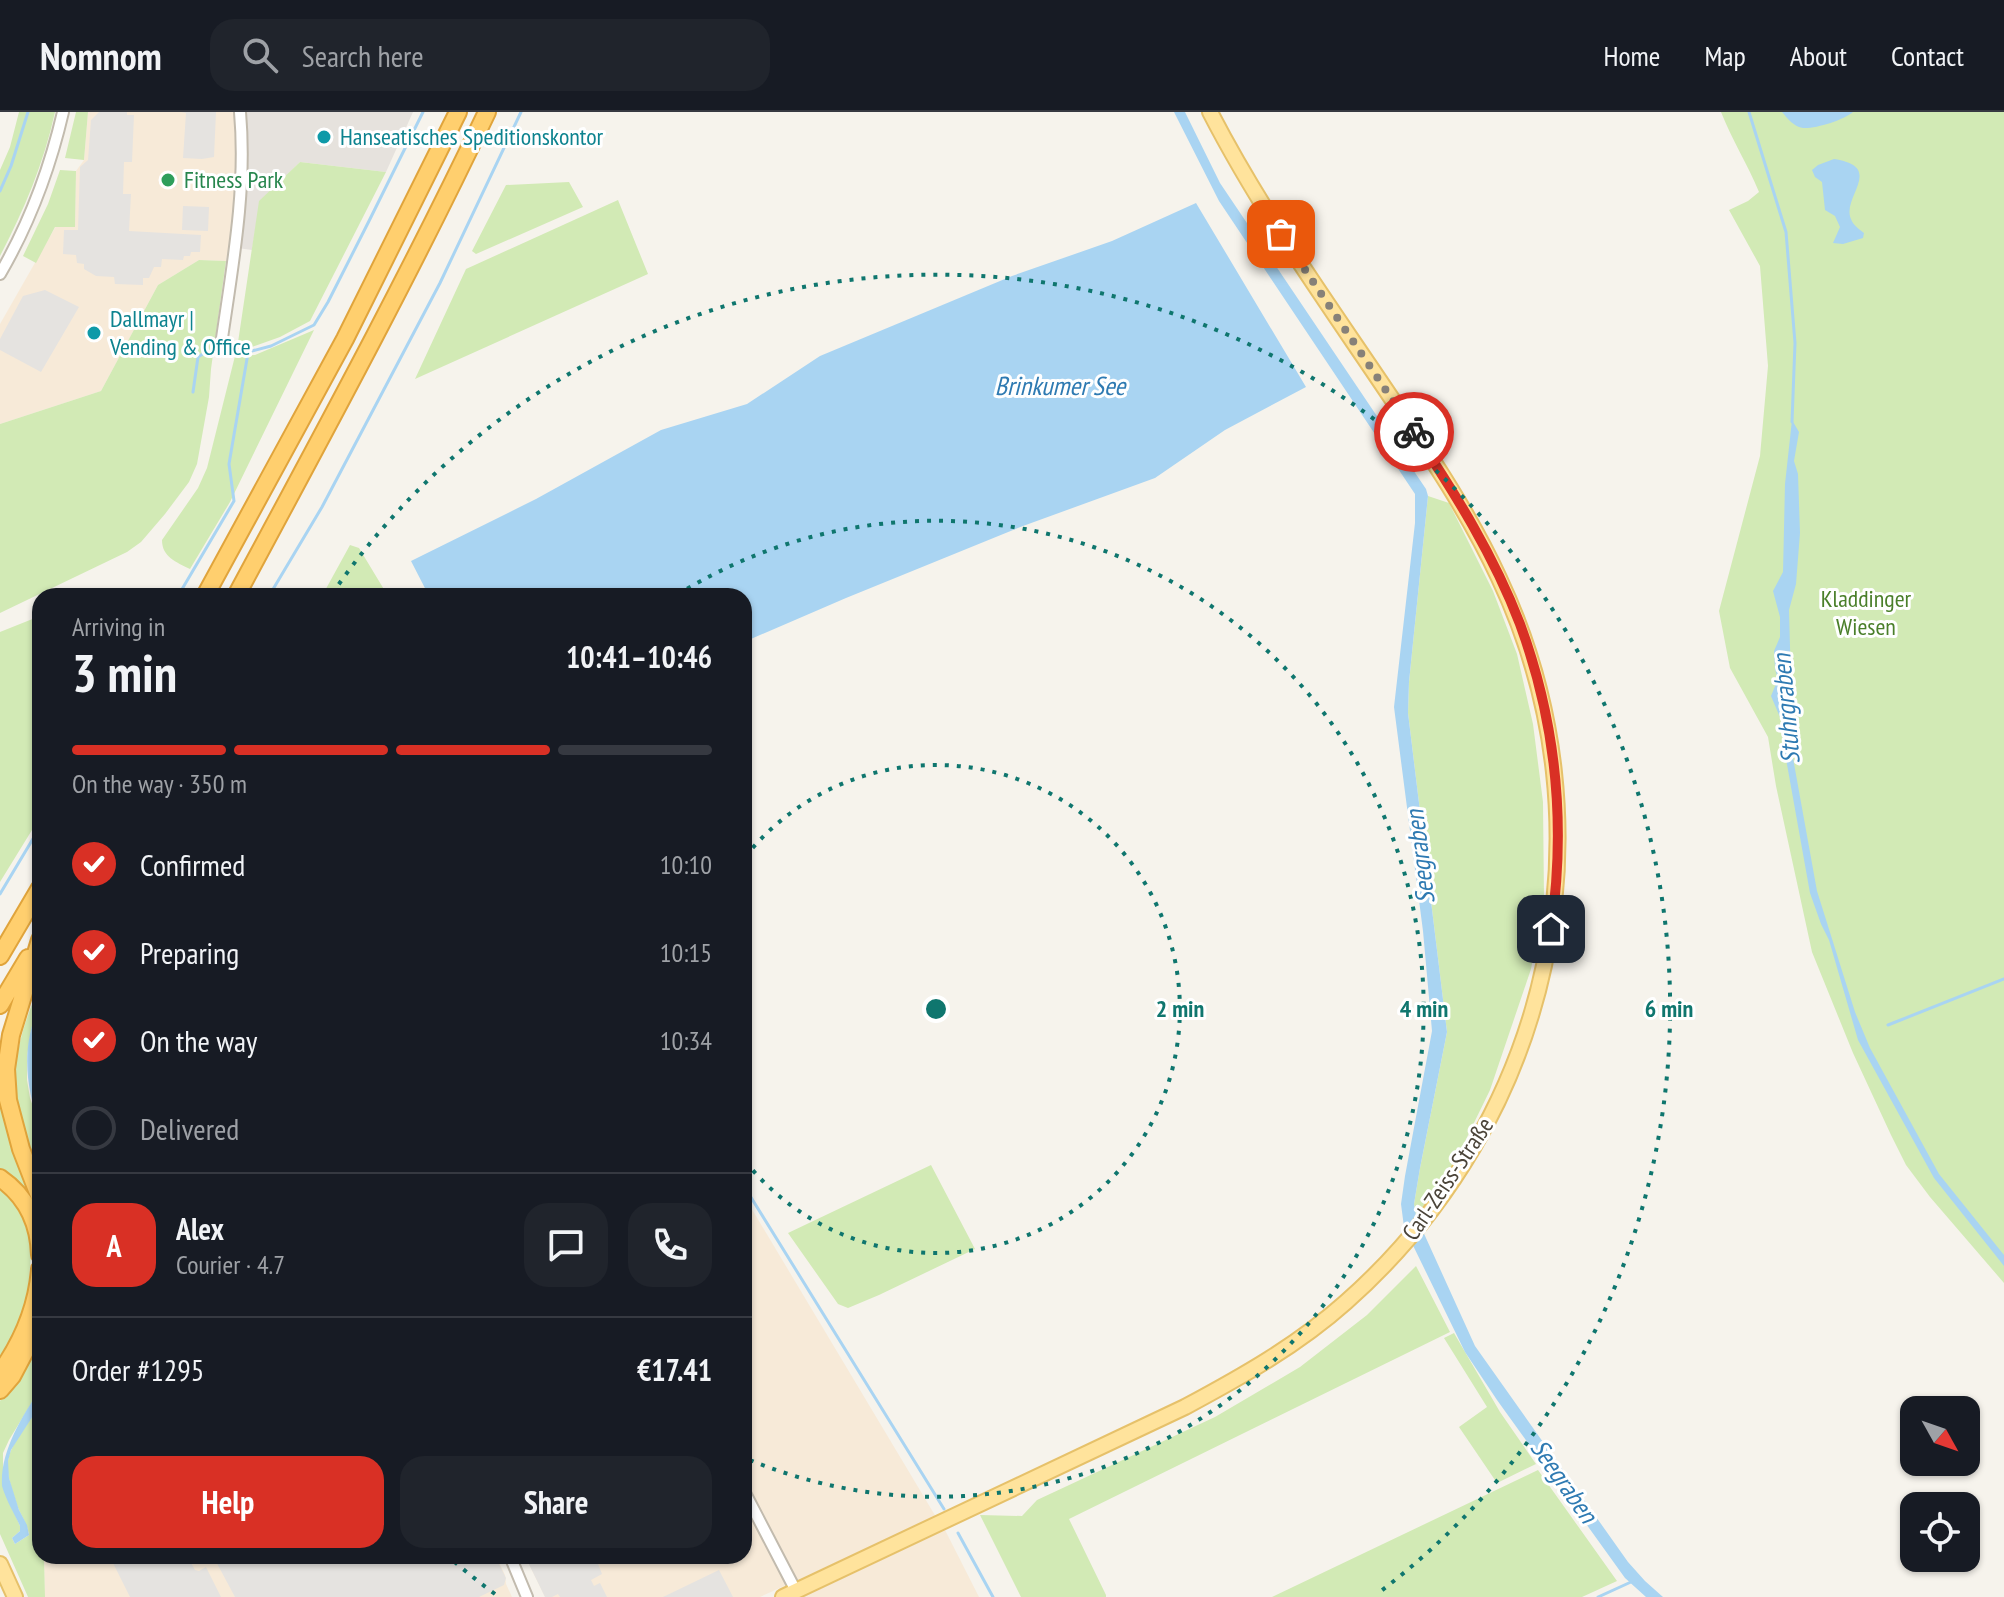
<!DOCTYPE html>
<meta charset="utf-8">
<style>
body{margin:0;font-family:"PT Sans Narrow",sans-serif;background:#20242c;color:#f1f3f6;height:100vh;display:flex;flex-direction:column;font-size:30px;white-space:nowrap}
*{box-sizing:border-box;margin:0}
p{font-size:26px;color:#9ea1a6}
.icon{flex:none;width:44px;height:44px;fill:none;stroke:currentColor;stroke-width:2;stroke-linecap:round;stroke-linejoin:round}
.map{position:relative;flex:1;overflow:hidden}
.sheet{position:absolute;left:32px;top:476px;width:720px;height:976px;display:flex;flex-direction:column;background:#171b24;border-radius:24px;box-shadow:0 2px 6px #0004}
.sheet>*{flex:none}
.needle{width:52px;rotate:130deg}
.tools{position:absolute;left:1900px;top:1284px;display:grid;gap:16px}
.tools a{display:grid;place-items:center;width:80px;height:80px;border-radius:16px;background:#171b24;box-shadow:0 2px 6px #0004;font-size:40px}
.pin{position:absolute;display:grid;place-items:center;width:68px;height:68px;color:#fff;margin:-34px;border-radius:16px;box-shadow:0 4px 12px #0006}
.courier{position:absolute;display:grid;place-items:center;width:80px;height:80px;margin:-40px;border:6px solid #d93025;border-radius:50%;background:#fff;color:#222;box-shadow:0 2px 10px #0007}
.overview em{font-style:normal;font-weight:700}
.overview div{display:flex;flex-direction:column-reverse}
.overview{display:flex;align-items:center;justify-content:space-between;height:136px;padding:0 40px}
h1{font-size:52px;font-weight:700;line-height:60px}
.bar{display:grid;grid-template-columns:repeat(4,1fr);gap:12px 8px;align-content:center;height:96px;padding:0 40px}
.bar i{height:10px;border-radius:6px;background:#363941}
.bar .current{background:#d93025}
.bar p{grid-column:span 4}
.line{display:flex;align-items:center;gap:20px;padding:0 40px;border-top:2px solid #363941}
.line div{flex:1}
.round{display:grid;place-items:center;flex:none;width:84px;height:84px;border-radius:24px;background:#20242c}
ol{padding:0 40px;list-style:none}
li{display:flex;align-items:center;gap:24px;height:88px}
li p{margin-inline-start:auto}
li .icon{padding:8px;border-radius:50%;background:#d93025;color:#fff;stroke-width:4}
li:last-child{color:#9ea1a6}
li i{width:44px;height:44px;border:4px solid #363941;border-radius:50%}
.cta{display:flex;gap:16px;margin-top:auto;padding:16px 40px}
.cta a{flex:1;height:92px;border-radius:24px;background:#d93025;color:#fff;font-size:32px;font-weight:700;line-height:92px;text-align:center}
.cta a+a{background:#20242c;color:#f1f3f6}
header{display:flex;align-items:center;gap:48px;box-sizing:border-box;height:112px;padding:0 40px;background:#171b24;border-bottom:2px solid #363941}
header strong{font-size:38px}
nav{display:flex;gap:44px;margin-inline-start:auto;font-size:28px}
.search{width:560px;height:72px;background:#20242c;display:flex;align-items:center;gap:20px;box-sizing:border-box;padding:0 28px;border-radius:24px;color:#9ea1a6;font-size:30px}
.map>svg:first-child{display:block}
</style>
<header>
<strong>Nomnom</strong>
<div class="search"><svg class="icon" aria-label="search" viewBox="0 0 24 24"><circle cx="10" cy="10" r="6"/><path d="M15 15l6 6"/></svg>Search here</div>
<nav><a>Home</a><a>Map</a><a>About</a><a>Contact</a></nav>
</header>
<div class="map">
<svg width="2004" height="1485" viewBox="0 0 2004 1485">
<rect width="100%" height="100%" fill="#f6f3ec"/>
<!-- commercial -->
<path fill="#f7ead8" d="M88,0H237V90L226,149L199,148L158,173L101,279L0,312V212L56,114H75L76,59L84,48Z
M744,1084L936,1405L760,1485H545L525,1444H744Z
M945,1418L979,1485H803Z
M44,1444H496L505,1463L506,1472L512,1485H45Z"/>
<!-- industrial -->
<path fill="#e6e2dd" d="M237,0H413L386,60L300,50L260,89L252,138L230,135L237,91Z"/>
<!-- green -->
<path fill="#d2eab5" d="M19,0H55C44,51 24,98 0,144V58L10,35Z
M76,0H88L84,48L65,46Z
M1721,0H2004V1171L1930,1085L1906,1053L1891,1023L1853,941L1812,840L1776,674L1768,625L1730,556L1719,499L1760,344L1768,254L1760,154L1729,98L1748,89L1759,80C1748,53 1732,28 1721,0Z
M300,50L386,60L310,209L280,225L249,236L237,237L259,89Z
M60,58L76,59L75,115H55L36,151L23,144L48,92Z
M569,70L583,95L476,142L472,139L506,73Z
M618,88L648,162L415,267L466,157Z
M199,148L226,149L211,257L209,285L197,352L189,370L165,402L141,430L127,440L0,501V312L101,279L158,173Z
M314,218L230,390L190,457C176,450 162,445 162,428L198,376L207,356L235,244L255,243Z
M1428,384L1449,391L1493,479L1517,542L1533,612L1543,690L1544,786L1531,857L1490,978L1453,1054L1416,1104L1414,1092L1420,1056L1447,920L1408,601L1409,570Z
M350,433L359,436L388,484H322Z
M40,504V705L0,770V520Z
M40,873V892L31,918L27,944V968L30,986L40,1014V1063C29,1036 16,1007 15,978C13,942 26,905 40,873Z
M0,988L33,1086L19,1070L0,1056Z
M931,1053L975,1137L879,1183L848,1196L838,1192L788,1121Z
M0,1077L13,1084L32,1127L28,1184L18,1213L0,1246Z
M1416,1154L1450,1220L1069,1407L1106,1483V1485H1021L980,1403L1022,1404L1037,1388L1215,1305L1300,1255L1367,1203Z
M1454,1221L1500,1300L1536,1352L1497,1371L1459,1315L1487,1295L1444,1226Z
M40,1228V1277L9,1328L3,1341V1374L20,1414V1419L12,1426L15,1432L29,1423C27,1411 21,1404 17,1393C13,1379 6,1364 8,1349C10,1332 31,1308 40,1293V1444H44L45,1485H28L0,1422V1289L31,1247Z
M1538,1358L1617,1469L1582,1485H1272Z"/>
<!-- parking -->
<path fill="#e5e3e0" d="M99,0H127V3H134L132,50H124L123,82H131L129,119L201,123L200,140H191L190,144H184L183,148L162,147L161,155H154L149,166H143V173L115,172L114,165L96,164L84,157V152L77,151L76,143L63,142L64,118H78L80,55L88,48L91,8Z
M181,0H216L214,45L202,47L183,46L186,1Z
M183,94L209,95L208,119L182,118Z
M45,178L79,195L41,260L0,238V227L23,184Z
M122,1444H187L195,1458L199,1459L206,1455L221,1485H130L112,1449Z
M213,1444H495L506,1466L504,1473L479,1485H235Z
M525,1444H595L602,1462L591,1468L594,1474L600,1471L607,1485H560L558,1482L552,1485H545Z
M719,1458L733,1485H663Z"/>
<!-- water -->
<path fill="#a9d4f2" d="M1174,0H1185L1220,71L1426,377L1428,384L1409,570L1408,601L1447,920L1420,1056L1414,1092L1416,1104L1475,1234L1628,1450L1645,1469L1663,1485H1646L1625,1466L1497,1288L1465,1240L1404,1115L1401,1092L1405,1064L1432,919L1423,819L1394,595L1415,411V382L1219,89Z
M1782,0H1853C1844,8 1815,17 1803,16C1794,15 1787,6 1782,0Z
M1834,47C1886,55 1841,85 1851,107C1853,113 1859,117 1864,121L1863,126L1843,132L1833,131L1840,115L1835,104L1825,98L1822,70L1815,65L1812,58L1818,53Z
M1196,91L1306,275L1225,318L1155,366L1023,414L846,486L744,530V484H429L411,449L536,387L661,318L747,292L820,244L1012,164L1112,129Z
M1792,308L1799,320L1794,349L1798,362L1800,421L1796,472L1789,498L1791,571L1789,624L1817,779L1855,900L1870,936L1939,1062L2004,1143V1154L1934,1066L1858,928L1829,828L1821,812L1810,781L1783,630L1782,610L1771,584L1778,567L1775,557L1774,539L1780,525V505L1773,479L1783,460L1785,372Z
M40,892V914L37,924L32,970L40,994V1014C25,974 21,933 40,892Z
M40,1277V1293L11,1338L8,1349L9,1366L19,1398L27,1413L29,1423L15,1432L12,1426L20,1419V1414C14,1401 6,1388 2,1374C0,1339 22,1305 40,1277Z"/>
<g fill="none" stroke-linecap="round" stroke-linejoin="round">
<!-- stream -->
<path stroke="#a9d4f2" stroke-width="3" d="M1749,0L1786,120L1795,231L1792,310
M0,79L11,54L28,0
M193,280L198,245L206,240H248L271,234L314,213L328,190L369,109L423,0
M178,484L234,389L229,352L248,241
M269,484L322,395L440,171L521,0
M0,782L40,715
M1888,913L2004,867
M744,1074L944,1397
M958,1421L993,1485
M1598,1485L1631,1470"/>
<defs>
<path id="minor" d="M0,162C29,112 50,56 63,0
M221,233C232,156 247,78 240,0
M744,1379L796,1479
M510,1444L527,1485"/>
<path id="major" d="M0,1452L15,1485
M783,1485L1185,1295C1241,1265 1298,1233 1346,1190C1552,1008 1617,716 1499,466C1470,403 1431,345 1392,287C1329,193 1262,101 1210,0"/>
<path id="highway" d="M205,484L345,227L458,0
M236,484C322,324 409,164 487,0
M40,828L11,923L6,957L8,988L21,1037L40,1086
M0,844L40,776
M0,893L28,846
M0,1066C26,1084 39,1111 40,1143
M0,1261C23,1229 37,1195 40,1157
M0,1278L12,1264L40,1211"/>
</defs>
<!-- minor casing -->
<use href="#minor" stroke="#c2bbae" stroke-width="14"/>
<!-- major casing -->
<use href="#major" stroke="#e6c16a" stroke-width="18"/>
<!-- highway casing -->
<use href="#highway" stroke="#e0a43c" stroke-width="20"/>
<!-- minor -->
<use href="#minor" stroke="#fff" stroke-width="10"/>
<!-- major -->
<use href="#major" stroke="#ffe39c" stroke-width="14"/>
<!-- highway -->
<use href="#highway" stroke="#ffcf6e" stroke-width="16"/>
</g>
<g fill="none" stroke-linecap="round" stroke-linejoin="round">
<!-- done -->
<path stroke="#878178" stroke-width="8" stroke-dasharray="0 14.4" d="M1281,122L1414,320"/>
<!-- route -->
<path stroke="#d93025" stroke-width="10" d="M1414,320C1455,381 1494,444 1520,512C1556,610 1566,714 1551,817"/>
</g>
<!-- distance rings -->
<g fill="none" stroke="#0f766e" stroke-width="4" stroke-dasharray="4 8">
<path d="M745 745A244 244 0 1 1 745 1049"/>
<path d="M677 483A488 488 0 1 1 745 1346"/>
<path d="M495 1482A733 733 0 0 1 450 1446M332 482A733 733 0 1 1 1377 1482"/>
</g>
<!-- markers -->
<g fill="#0f9aa8" stroke="#fff" stroke-width="3">
<circle cx="324" cy="25" r="8"/>
<circle cx="94" cy="221" r="8"/>
</g>
<circle fill="#2e9e5b" stroke="#fff" stroke-width="3" cx="168" cy="68" r="8"/>
<g text-anchor="middle" stroke-width="6" stroke-linejoin="round" paint-order="stroke">
<!-- culture labels -->
<g font-size="24" fill="#0d838f" stroke="#fff" text-anchor="start">
<text x="340" y="33">Hanseatisches Speditionskontor</text>
<text x="110" y="215">Dallmayr |<tspan x="110" dy="28">Vending &amp; Office</tspan></text>
</g>
<!-- leisure labels -->
<g font-size="24" fill="#27864d" stroke="#fff" text-anchor="start">
<text x="184" y="76">Fitness Park</text>
</g>
<!-- park labels -->
<g font-size="24" fill="#4a7f2a" stroke="#fff">
<text x="1866" y="495">Kladdinger<tspan x="1866" dy="28">Wiesen</tspan></text>
</g>
<!-- street labels -->
<g font-size="24" fill="#4b4439" stroke="#fff">
<text transform="translate(1448 1067) rotate(-56)" y="8">Carl-Zeiss-Straße</text>
</g>
<!-- water labels -->
<g font-size="26" font-style="italic" fill="#2e7ab2" stroke="#fff">
<text x="1060" y="283">Brinkumer See</text>
<text transform="translate(1786 597) rotate(-95)" y="9">Stuhrgraben</text>
<text transform="translate(1420 745) rotate(-97)" y="9">Seegraben</text>
<text transform="translate(1564 1369) rotate(55)" y="9">Seegraben</text>
</g>
</g>
<circle cx="936" cy="897" r="12" fill="#0f766e" stroke="#fff" stroke-width="4"/>
<g font-size="24" text-anchor="middle" font-weight="bold" fill="#0f766e" stroke="#fff" stroke-width="6" stroke-linejoin="round" paint-order="stroke">
<text x="1180" y="905">2 min</text>
<text x="1424" y="905">4 min</text>
<text x="1669" y="905">6 min</text>
</g>
</svg>
<div class="tools">
<a><svg class="needle" viewBox="-14 -14 28 28"><path d="M0-13l5 13h-10z" fill="#e53935"/><path d="M0 13l5-13h-10z" fill="#9ea1a6"/></svg></a>
<a><svg class="icon" aria-label="locate" viewBox="0 0 24 24"><circle cx="12" cy="12" r="6"/><path d="M12 2v4M12 18v4M2 12h4M18 12h4"/></svg></a>
</div>
<div class="pin" style="left:1281px;top:122px;background:#ea580c"><svg class="icon" aria-label="bag" viewBox="0 0 24 24"><path d="M5 8h14l-1 12H6zM9 8a3 3 0 0 1 6 0"/></svg></div>
<div class="pin" style="left:1551px;top:817px;background:#1f2937"><svg class="icon" aria-label="home" viewBox="0 0 24 24"><path d="M3 11l9-7 9 7M6 9v11h12V9"/></svg></div>
<div class="courier" style="left:1414px;top:320px"><svg class="icon" aria-label="bike" viewBox="0 0 24 24"><circle cx="6" cy="16" r="4"/><circle cx="18" cy="16" r="4"/><path d="M6 16l4-8h5l3 8M10 8l3 8H6M13 5h3"/></svg></div>
<section class="sheet">
<div class="overview"><div><h1>3 min</h1><p>Arriving in</p></div><em>10:41–10:46</em></div>
<div class="bar"><i class="current"></i><i class="current"></i><i class="current"></i><i></i><p>On the way · 350 m</p></div>
<ol>
<li><svg class="icon" aria-label="check" viewBox="0 0 24 24"><path d="M5 12l5 5 9-10"/></svg>Confirmed<p>10:10</p></li>
<li><svg class="icon" aria-label="check" viewBox="0 0 24 24"><path d="M5 12l5 5 9-10"/></svg>Preparing<p>10:15</p></li>
<li><svg class="icon" aria-label="check" viewBox="0 0 24 24"><path d="M5 12l5 5 9-10"/></svg>On the way<p>10:34</p></li>
<li><i></i>Delivered</li>
</ol>
<div class="line" style="height:144px"><b class="round" style="background:#d93025;color:#fff">A</b><div><b>Alex</b><p>Courier · 4.7</p></div><a class="round"><svg class="icon" aria-label="chat" viewBox="0 0 24 24"><path d="M4 5h16v11H9l-5 4z"/></svg></a><a class="round"><svg class="icon" aria-label="phone" viewBox="0 0 24 24"><path d="M5 4h4l2 5-3 2q2 4 5 5l2-3 5 2v4C11 20 4 13 5 4z"/></svg></a></div>
<div class="line" style="height:104px"><div>Order #1295</div><b>€17.41</b></div>
<div class="cta"><a>Help</a><a>Share</a></div>
</section>
</div>
